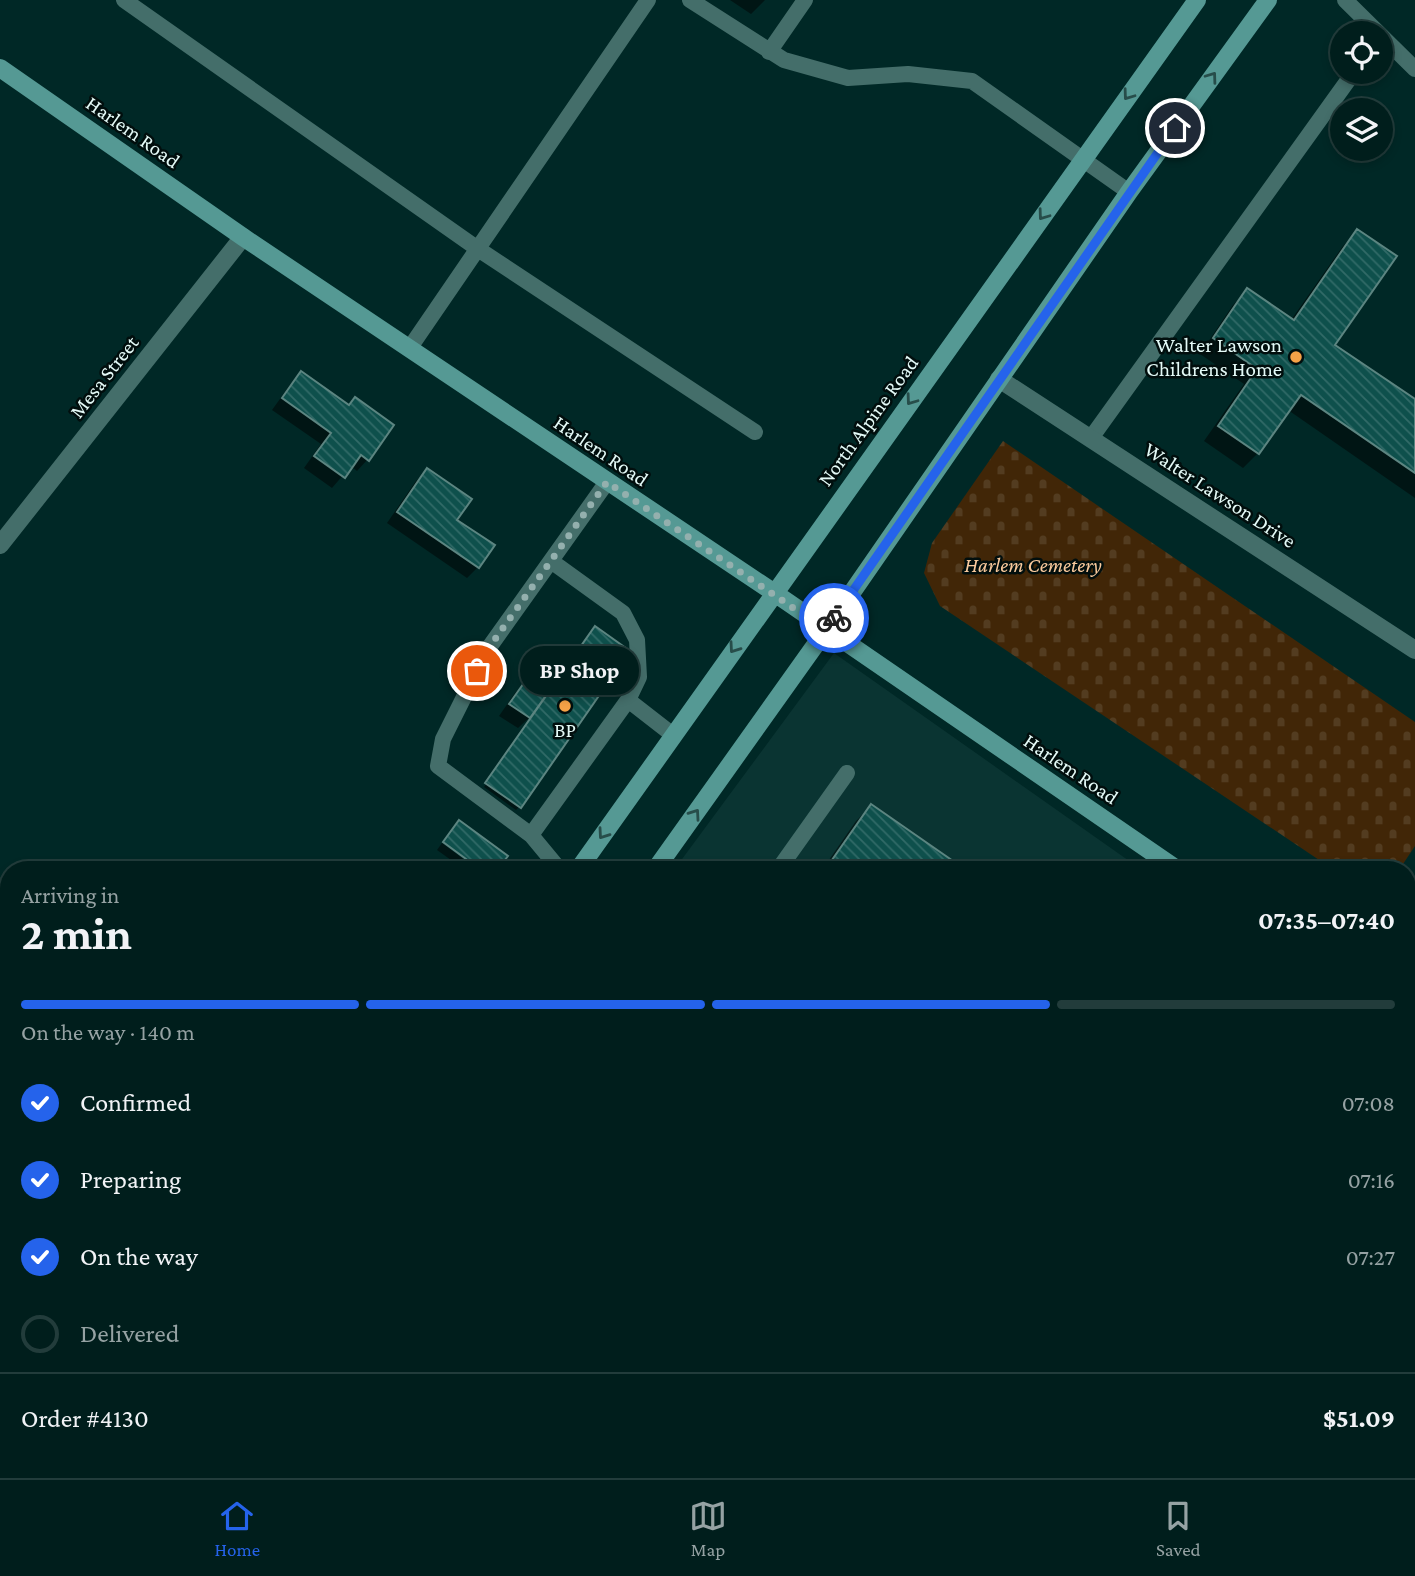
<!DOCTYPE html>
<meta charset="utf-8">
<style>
body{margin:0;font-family:"Crimson Pro",serif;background:#0a2725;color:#f1f3f6;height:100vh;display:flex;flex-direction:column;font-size:26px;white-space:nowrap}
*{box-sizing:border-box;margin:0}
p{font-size:23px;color:#95a2a3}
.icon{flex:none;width:38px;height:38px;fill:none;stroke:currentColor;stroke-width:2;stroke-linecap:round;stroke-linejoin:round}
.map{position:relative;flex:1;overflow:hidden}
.details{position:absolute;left:0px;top:861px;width:1416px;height:618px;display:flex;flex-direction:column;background:#001e1c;border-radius:28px 28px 0 0;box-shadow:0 4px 10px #0003,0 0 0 2px #223c3b}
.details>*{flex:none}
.fabs{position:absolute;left:1330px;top:21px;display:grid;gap:14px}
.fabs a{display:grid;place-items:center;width:63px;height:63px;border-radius:50%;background:#001e1c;box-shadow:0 4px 10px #0003,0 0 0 2px #223c3b;font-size:35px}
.pin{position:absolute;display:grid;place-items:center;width:60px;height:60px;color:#fff;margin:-30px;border:4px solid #fff;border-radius:50%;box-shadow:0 2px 7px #0007}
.courier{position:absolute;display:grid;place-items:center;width:70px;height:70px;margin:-35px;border:5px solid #2563eb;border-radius:50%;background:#fff;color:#222;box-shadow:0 2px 9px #0007}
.bubble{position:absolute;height:49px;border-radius:24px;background:#001e1c;box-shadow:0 4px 10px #0003,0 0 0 2px #223c3b;font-size:23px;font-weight:700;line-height:49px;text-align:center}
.headline em{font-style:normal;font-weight:700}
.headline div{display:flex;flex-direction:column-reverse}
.headline{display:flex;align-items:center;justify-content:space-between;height:119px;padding:0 21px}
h1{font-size:46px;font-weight:700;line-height:52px}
.bar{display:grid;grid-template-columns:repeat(4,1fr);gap:10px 7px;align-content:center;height:84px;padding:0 21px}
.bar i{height:9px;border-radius:5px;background:#223c3b}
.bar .active{background:#2563eb}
.bar p{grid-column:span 4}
.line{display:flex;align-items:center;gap:18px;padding:0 21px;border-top:2px solid #223c3b}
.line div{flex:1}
ol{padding:0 21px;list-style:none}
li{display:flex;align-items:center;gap:21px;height:77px}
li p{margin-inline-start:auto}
li .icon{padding:7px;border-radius:50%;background:#2563eb;color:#fff;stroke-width:4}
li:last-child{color:#95a2a3}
li i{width:38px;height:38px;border:4px solid #223c3b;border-radius:50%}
.tab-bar{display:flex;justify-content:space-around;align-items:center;height:98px;border-top:2px solid #223c3b;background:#001e1c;font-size:19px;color:#95a2a3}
.tab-bar a{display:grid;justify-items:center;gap:4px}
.tab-bar .active{color:#2563eb}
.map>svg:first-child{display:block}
</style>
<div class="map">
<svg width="1415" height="1478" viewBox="0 0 1415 1478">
<defs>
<pattern id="cemetery-stones" width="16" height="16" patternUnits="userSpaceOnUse" patternTransform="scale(1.75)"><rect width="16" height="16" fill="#412607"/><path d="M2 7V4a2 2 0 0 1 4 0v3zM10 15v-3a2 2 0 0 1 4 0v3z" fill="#533c20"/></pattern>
<pattern id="building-back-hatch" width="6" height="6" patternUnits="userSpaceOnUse" patternTransform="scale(1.75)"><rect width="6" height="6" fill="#0e504c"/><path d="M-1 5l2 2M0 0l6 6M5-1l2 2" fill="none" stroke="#316a67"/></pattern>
</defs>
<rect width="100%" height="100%" fill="#002826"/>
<!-- built -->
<path fill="#0a3432" d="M834,653L1142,870H674Z
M1407,1053L1415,1059V1478H326L314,1470H1407Z"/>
<!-- cemetery -->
<path fill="url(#cemetery-stones)" d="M1003,441L1415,722V846L1399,870H1334L940,606L924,573L932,543Z"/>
<!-- shadow -->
<path fill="#0007" d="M730,0H765L751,14Z
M1358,231L1333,345L1415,402V498L1288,410L1258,453L1243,468L1204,441L1244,384L1200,354L1233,305L1248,290L1291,320L1343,246Z
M301,374L368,459L357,471L351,466L332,488L304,468L321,444L272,410L290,385Z
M427,470L455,520L492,546L478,567L467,578L387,523L416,481Z
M526,682L547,696L520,806L516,810L484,787L532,717L531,716L518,728L499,716L515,693Z
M871,806L963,870H822L856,821Z
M442,843L478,870H465L437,850Z
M164,864L172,870H158Z"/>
<!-- building -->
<path fill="url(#building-back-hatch)" stroke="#5c8581" stroke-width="2" d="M1357,229L1397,256L1335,345L1415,399V473L1301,395L1259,454L1218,426L1257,369L1213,338L1247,288L1294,320Z
M301,371L349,405L355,397L394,425L369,461L361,455L345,478L314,456L331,433L282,398Z
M427,468L472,499L457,520L495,545L479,568L397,512Z
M595,626L630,651L521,808L485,783Z
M526,680L547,694L530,718L509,704Z
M871,804L966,870H825Z
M459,820L508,856L497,870H481L443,842Z
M611,1470H711L722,1478H606Z
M733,1470H902L913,1478H727Z
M1131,1470H1309L1321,1478H1125Z"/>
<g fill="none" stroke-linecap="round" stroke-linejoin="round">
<!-- lane -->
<path stroke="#446e6a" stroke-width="16" d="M124,0L478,249L755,432
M690,0L784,60L848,78L908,74L972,81L1129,192
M1345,0L1415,69
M769,52L805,0
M409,349L648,0
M1091,438L1354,72
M551,561L623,613L637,640L639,677L628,700L673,735
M531,835L628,700
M560,870L531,835L438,766L443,739L488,649L607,482
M778,870L847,773
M1407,1121L1415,1127
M259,1470L270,1478
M367,1470L378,1478
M1382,1470L1394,1478"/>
<!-- street -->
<path stroke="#446e6a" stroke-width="18" d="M999,379L1415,650
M0,545L243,237"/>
<!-- secondary -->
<path stroke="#559994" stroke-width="18" d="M0,68L243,237L773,592L1178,870
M578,870L1197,0
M655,870L826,630L1129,192L1268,0
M1407,1026L1415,1031
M204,1478L209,1470"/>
</g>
<!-- one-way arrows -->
<defs><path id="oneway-chevron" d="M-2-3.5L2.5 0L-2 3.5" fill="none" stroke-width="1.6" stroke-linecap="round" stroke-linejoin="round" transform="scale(1.75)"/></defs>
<g stroke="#274d4a">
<use href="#oneway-chevron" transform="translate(1212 77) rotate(-54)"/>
<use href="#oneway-chevron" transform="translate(1128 95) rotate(126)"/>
<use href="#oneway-chevron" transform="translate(1043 215) rotate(126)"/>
<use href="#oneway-chevron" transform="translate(911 400) rotate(126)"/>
<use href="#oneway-chevron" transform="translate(734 648) rotate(125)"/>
<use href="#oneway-chevron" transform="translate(695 814) rotate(-55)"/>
<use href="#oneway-chevron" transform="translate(603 834) rotate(125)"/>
</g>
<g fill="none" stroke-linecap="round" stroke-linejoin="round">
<!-- done -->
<path stroke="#94b0ae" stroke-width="7" stroke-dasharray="0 12.6" d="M477,671L488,649L607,482L826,630L834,618"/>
<!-- route -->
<path stroke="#2563eb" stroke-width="9" d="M834,618L1175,128"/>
</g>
<!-- markers -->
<g fill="#f6a247" stroke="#010e0d" stroke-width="2.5">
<circle cx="1296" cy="357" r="7"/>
<circle cx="565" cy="706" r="7"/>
</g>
<g text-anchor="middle" stroke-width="5" stroke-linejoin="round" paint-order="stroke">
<!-- street labels -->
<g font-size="21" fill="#e4faf7" stroke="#010e0d">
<text transform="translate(133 132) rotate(35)" y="7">Harlem Road</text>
<text transform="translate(104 377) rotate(-52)" y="7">Mesa Street</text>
<text transform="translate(868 421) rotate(-54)" y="7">North Alpine Road</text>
<text transform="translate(601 451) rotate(34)" y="7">Harlem Road</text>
<text transform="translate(1220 495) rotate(33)" y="7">Walter Lawson Drive</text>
<text transform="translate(1071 769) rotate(34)" y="7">Harlem Road</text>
</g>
<!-- poi labels -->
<g font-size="21" fill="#e4faf7" stroke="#010e0d" text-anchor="end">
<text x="1282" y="352">Walter Lawson<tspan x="1282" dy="24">Childrens Home</tspan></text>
<text x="565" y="737" text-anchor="middle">BP</text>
</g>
<!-- park labels -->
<g font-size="21" font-style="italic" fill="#faca9d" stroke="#010e0d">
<text x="1033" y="572">Harlem Cemetery</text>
</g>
</g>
</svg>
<div class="fabs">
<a><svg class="icon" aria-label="locate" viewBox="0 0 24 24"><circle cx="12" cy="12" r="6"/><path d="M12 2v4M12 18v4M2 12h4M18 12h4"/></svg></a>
<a><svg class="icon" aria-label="layers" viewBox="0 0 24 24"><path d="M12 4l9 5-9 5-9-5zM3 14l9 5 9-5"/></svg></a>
</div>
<div class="pin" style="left:477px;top:671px;background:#ea580c"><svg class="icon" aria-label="bag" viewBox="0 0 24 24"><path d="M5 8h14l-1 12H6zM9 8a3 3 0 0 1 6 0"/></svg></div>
<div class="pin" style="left:1175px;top:128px;background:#1f2937"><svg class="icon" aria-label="home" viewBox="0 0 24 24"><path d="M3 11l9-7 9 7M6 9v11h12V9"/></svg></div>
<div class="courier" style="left:834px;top:618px"><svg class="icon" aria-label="bike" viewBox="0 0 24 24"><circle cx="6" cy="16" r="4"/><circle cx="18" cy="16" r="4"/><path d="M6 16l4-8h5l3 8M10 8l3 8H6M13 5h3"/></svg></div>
<div class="bubble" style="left:520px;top:646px;width:119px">BP Shop</div>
<section class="details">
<div class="headline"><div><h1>2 min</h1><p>Arriving in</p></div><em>07:35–07:40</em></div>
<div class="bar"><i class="active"></i><i class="active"></i><i class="active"></i><i></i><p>On the way · 140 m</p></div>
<ol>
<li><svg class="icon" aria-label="check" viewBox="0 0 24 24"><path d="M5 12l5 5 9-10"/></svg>Confirmed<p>07:08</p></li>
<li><svg class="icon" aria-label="check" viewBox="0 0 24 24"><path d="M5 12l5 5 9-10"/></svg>Preparing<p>07:16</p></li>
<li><svg class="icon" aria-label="check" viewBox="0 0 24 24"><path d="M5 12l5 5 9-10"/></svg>On the way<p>07:27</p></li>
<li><i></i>Delivered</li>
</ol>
<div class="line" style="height:91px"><div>Order #4130</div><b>$51.09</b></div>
</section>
</div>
<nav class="tab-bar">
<a class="active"><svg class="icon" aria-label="home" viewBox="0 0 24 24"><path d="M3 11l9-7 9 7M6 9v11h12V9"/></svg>Home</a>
<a><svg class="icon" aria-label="map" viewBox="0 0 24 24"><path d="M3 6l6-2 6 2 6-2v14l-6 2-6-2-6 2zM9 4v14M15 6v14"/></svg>Map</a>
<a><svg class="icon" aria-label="saved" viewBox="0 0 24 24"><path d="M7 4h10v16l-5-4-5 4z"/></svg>Saved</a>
</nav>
